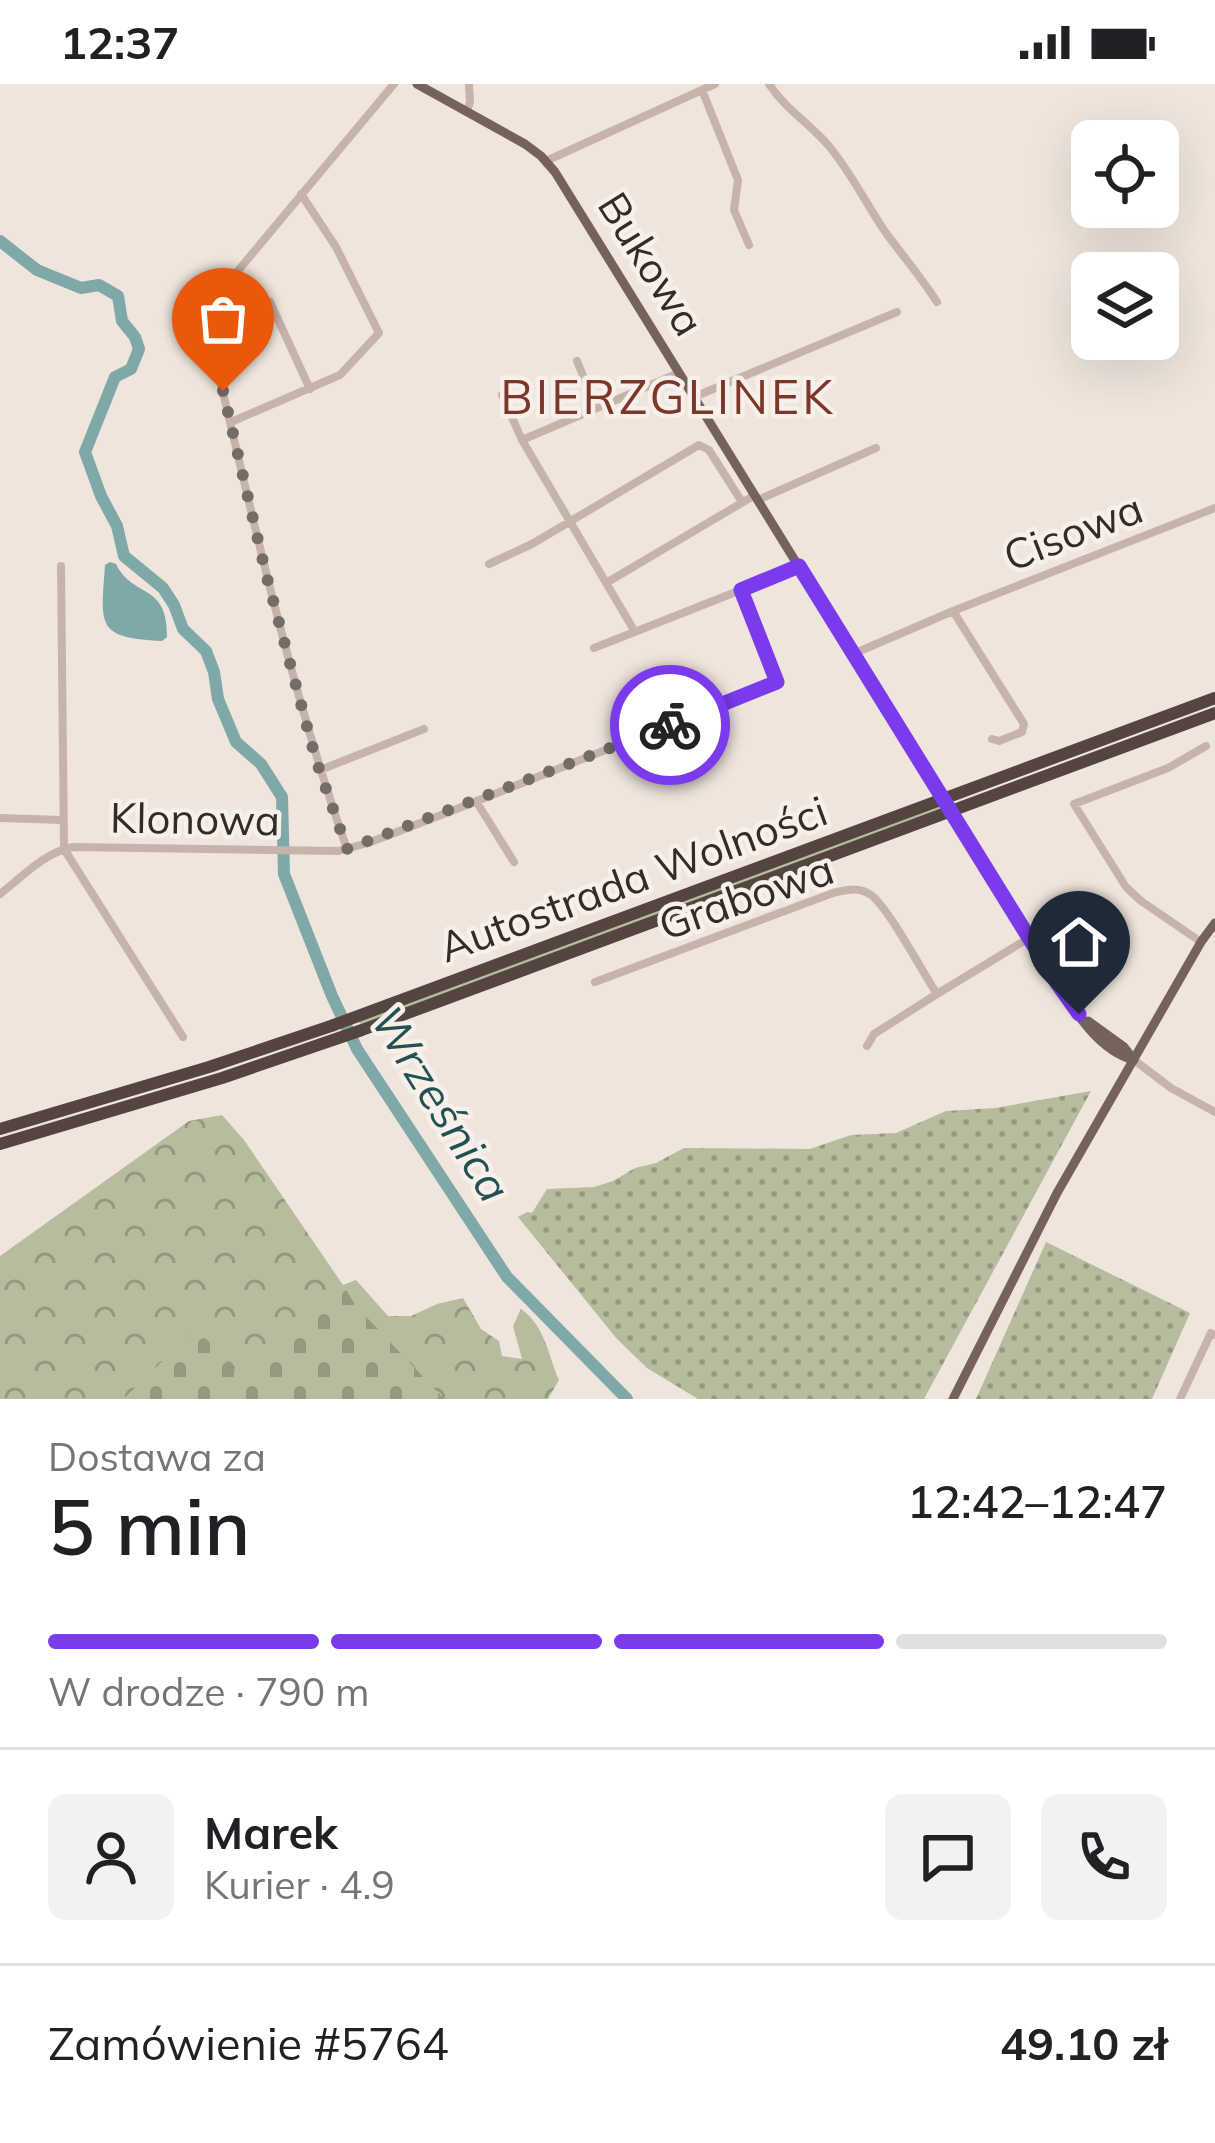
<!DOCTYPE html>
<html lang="pl">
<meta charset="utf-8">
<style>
body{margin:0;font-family:Mulish,sans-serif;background:#f2f2f2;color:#202124;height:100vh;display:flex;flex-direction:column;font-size:45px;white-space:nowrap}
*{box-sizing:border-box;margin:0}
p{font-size:39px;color:#757577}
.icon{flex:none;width:66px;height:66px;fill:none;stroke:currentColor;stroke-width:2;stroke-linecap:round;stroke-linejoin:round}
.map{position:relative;height:1315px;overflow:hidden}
.details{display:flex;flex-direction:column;background:#fff;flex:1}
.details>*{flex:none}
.fabs{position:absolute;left:1071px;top:36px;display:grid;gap:24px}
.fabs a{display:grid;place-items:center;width:108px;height:108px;border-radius:18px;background:#fff;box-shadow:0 12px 48px #0002;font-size:60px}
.pin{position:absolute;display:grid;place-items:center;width:102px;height:102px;color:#fff;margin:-123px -51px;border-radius:50% 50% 50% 0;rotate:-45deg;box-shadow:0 0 12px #0007}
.pin .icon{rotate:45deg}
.courier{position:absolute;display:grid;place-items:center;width:120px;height:120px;margin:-60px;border:9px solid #7c3aed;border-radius:50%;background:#fff;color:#222;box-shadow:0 3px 15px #0007}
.headline em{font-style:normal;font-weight:600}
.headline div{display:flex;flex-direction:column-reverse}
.headline{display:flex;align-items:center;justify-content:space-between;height:204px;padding:0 48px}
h1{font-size:78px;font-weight:600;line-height:90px}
.bar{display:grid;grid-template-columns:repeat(4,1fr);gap:18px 12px;align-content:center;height:144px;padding:0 48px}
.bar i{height:15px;border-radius:9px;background:#e0e0e0}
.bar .on{background:#7c3aed}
.bar p{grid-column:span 4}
.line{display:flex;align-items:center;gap:30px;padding:0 48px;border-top:3px solid #e0e0e0}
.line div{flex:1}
.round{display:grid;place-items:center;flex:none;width:126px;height:126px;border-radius:18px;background:#f2f2f2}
.status{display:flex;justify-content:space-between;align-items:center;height:84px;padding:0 60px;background:#fff;direction:ltr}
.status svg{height:33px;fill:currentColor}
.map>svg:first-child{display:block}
</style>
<div class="status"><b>12:37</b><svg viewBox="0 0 49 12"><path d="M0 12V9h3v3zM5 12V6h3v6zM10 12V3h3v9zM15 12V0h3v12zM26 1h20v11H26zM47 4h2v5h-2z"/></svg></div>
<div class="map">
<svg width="1215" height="1315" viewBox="0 0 1215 1315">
<defs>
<pattern id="forest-crowns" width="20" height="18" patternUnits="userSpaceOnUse" patternTransform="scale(3)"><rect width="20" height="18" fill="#b5bd9e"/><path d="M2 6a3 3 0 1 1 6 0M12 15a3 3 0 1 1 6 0" fill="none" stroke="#949a81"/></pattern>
<pattern id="cemetery-stones" width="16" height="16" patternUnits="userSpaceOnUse" patternTransform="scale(3)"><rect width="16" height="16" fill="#b5bd9e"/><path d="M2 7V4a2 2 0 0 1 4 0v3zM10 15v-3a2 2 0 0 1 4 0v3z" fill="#949a81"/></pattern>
<pattern id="garden-dots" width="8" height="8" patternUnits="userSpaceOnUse" patternTransform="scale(3)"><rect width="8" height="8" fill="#b5bd9e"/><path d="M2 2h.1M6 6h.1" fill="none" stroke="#949a81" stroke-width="1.8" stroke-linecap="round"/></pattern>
</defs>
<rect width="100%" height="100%" fill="#efe5dd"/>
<!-- green -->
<path fill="#b5bd9e" d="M940,721L943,726L361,942L359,937Z"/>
<!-- forest -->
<path fill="url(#forest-crowns)" d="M222,1031L244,1056L343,1201L356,1196L388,1232H411L437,1220L463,1214L481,1245L499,1257L502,1272L522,1275L513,1242L521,1225C546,1243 547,1269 559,1296L548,1315H424L238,1290L196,1245L124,1315H0V1172L189,1037Z"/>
<!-- cemetery -->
<path fill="url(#cemetery-stones)" d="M343,1201L356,1222L444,1315H124L196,1244L238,1289Z"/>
<!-- garden -->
<path fill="url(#garden-dots)" d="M1091,1007L924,1315H698L647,1284L617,1255L518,1133L527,1128L532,1129L547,1105L594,1103L613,1097L635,1084L656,1079L684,1064L810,1065L851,1051L896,1049L946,1027L995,1024Z
M1046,1158L1190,1229L1152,1315H976Z"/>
<!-- water -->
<path fill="#7fa9a8" d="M110,478L116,480C133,515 168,498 167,553L162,557C95,554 101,541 105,481Z"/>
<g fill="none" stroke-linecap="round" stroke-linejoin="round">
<!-- river -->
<path stroke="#7fa9a8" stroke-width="12" d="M0,157L37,186L81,204L99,201L118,212L122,237L135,253L139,265L131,285L115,293L85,368L101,412L117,442L124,472L163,504L174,521L183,545L206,567L214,588L218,615L236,658L261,680L282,713L284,790L332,912L357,965L507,1193L627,1315"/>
<!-- minor -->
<path stroke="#c6b4aa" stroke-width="8" d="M769,0C785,25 809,39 828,61C851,88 866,120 886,149C903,172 921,193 937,218
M702,6L738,96L734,126L749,161
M467,27L470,18L469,0
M546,77L715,0
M270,218L310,305
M577,277L596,324
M502,311L522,356L635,548
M694,313L897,228
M231,338L340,291L379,249L336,163L301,110
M522,356L679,289
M758,416L876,364
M489,480L532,460L699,361L709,366L742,418
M61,482L64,765L183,953
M606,499L755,411
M953,527L1024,640L1022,648L999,657L992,655
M594,564L799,483
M853,570L953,527L1215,424
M320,686L424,645
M476,717L514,778
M0,734L62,736
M347,765C287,594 249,417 207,241L206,225L394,0
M0,810C22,793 45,768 73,763L338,767L368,759L449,728L777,598L741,506
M1201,858L1141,817L1126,803L1074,720L1168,684L1206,662
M595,898L833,809C846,806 858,802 871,811C888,823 923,889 937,910L1029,854
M867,962L874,950L937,910
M1134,976L1171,1004L1215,1028
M1180,1315L1211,1249L1215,1251"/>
<!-- major -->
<path stroke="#75625b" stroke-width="9" d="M417,0L525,60L541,72L555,88L1051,891C1072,922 1096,966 1134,976
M1088,937L1124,963L1134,976
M953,1315L1057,1109L1201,858L1215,839"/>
<!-- highway -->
<path stroke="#544541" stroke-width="12" d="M0,1045L209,983L331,942L1215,614
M0,1060L222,994L362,946L1215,629"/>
</g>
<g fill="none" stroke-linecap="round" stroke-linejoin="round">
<!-- done -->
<path stroke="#756c68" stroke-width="12" stroke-dasharray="0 21.6" d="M223,307L266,490L316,676L347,765L670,641"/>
<!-- route -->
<path stroke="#7c3aed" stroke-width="15" d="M670,641L777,598L741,506L799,482L1057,899L1079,930"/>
</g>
<g text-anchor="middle" stroke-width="9" stroke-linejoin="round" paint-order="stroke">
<!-- street labels -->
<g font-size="42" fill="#342b29" stroke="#f7efe9">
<text transform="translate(651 180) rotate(58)" y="15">Bukowa</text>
<text transform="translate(1073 448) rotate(-21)" y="15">Cisowa</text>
<text transform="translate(195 735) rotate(1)" y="15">Klonowa</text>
<text transform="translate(633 795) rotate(-20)" y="15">Autostrada Wolności</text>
<text transform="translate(746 813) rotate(-19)" y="15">Grabowa</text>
</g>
<!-- water labels -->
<g font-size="45" font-style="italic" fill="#235151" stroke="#f7efe9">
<text transform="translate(441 1020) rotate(58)" y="16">Wrześnica</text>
</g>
<!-- quarter labels -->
<g font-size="48" letter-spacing="3" fill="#7b372a" stroke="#f7efe9">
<text x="668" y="330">BIERZGLINEK</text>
</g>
</g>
</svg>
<div class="fabs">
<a><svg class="icon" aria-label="locate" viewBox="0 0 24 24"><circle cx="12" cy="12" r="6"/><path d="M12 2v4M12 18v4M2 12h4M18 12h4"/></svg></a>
<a><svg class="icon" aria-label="layers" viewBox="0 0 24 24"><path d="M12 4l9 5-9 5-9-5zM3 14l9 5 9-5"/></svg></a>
</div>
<div class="pin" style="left:223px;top:307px;background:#ea580c"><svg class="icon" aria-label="bag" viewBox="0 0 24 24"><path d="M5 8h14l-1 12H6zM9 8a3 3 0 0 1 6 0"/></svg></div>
<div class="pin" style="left:1079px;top:930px;background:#1f2937"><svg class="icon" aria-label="home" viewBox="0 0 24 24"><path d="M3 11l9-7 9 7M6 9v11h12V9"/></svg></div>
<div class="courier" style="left:670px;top:641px"><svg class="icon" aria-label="bike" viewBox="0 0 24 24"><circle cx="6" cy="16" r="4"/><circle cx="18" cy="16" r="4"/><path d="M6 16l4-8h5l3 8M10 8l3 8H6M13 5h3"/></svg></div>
</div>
<section class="details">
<div class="headline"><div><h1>5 min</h1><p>Dostawa za</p></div><em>12:42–12:47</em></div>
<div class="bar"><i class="on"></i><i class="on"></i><i class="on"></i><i></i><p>W drodze · 790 m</p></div>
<div class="line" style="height:216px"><a class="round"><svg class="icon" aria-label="person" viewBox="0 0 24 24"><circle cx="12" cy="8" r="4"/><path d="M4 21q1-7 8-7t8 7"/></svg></a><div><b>Marek</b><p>Kurier · 4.9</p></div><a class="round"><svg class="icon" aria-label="chat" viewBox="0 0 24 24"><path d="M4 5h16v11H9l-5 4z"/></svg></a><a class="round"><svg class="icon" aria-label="phone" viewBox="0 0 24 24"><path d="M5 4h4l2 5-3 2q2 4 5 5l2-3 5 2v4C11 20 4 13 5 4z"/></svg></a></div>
<div class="line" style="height:156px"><div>Zamówienie #5764</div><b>49.10 zł</b></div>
</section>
